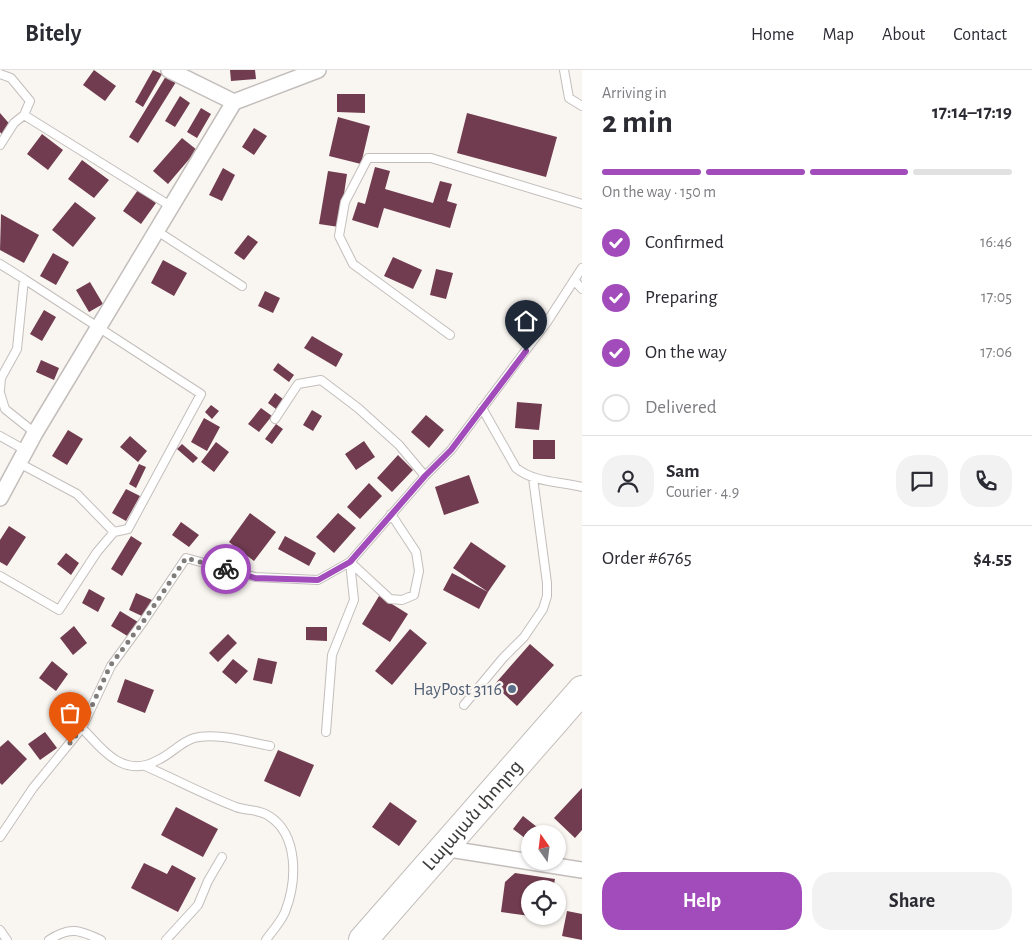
<!DOCTYPE html>
<meta charset="utf-8">
<style>
body{margin:0;font-family:"Alegreya Sans","Noto Sans Armenian",sans-serif;background:#f2f2f3;color:#2b2b33;height:100vh;display:flex;flex-direction:column;font-size:19px;white-space:nowrap}
*{box-sizing:border-box;margin:0}
p{font-size:16px;color:#7c7c81}
.icon{flex:none;width:28px;height:28px;fill:none;stroke:currentColor;stroke-width:2;stroke-linecap:round;stroke-linejoin:round}
.map{position:relative;flex:1;overflow:hidden}
.panel{display:flex;flex-direction:column;background:#fff;width:450px}
.panel>*{flex:none}
.needle{width:32px;rotate:346deg}
.tools{position:absolute;left:521px;top:755px;display:grid;gap:10px}
.tools a{display:grid;place-items:center;width:45px;height:45px;border-radius:50%;background:#fff;box-shadow:0 1px 4px #0004;font-size:25px}
.pin{position:absolute;display:grid;place-items:center;width:42px;height:42px;color:#fff;margin:-51px -21px;border-radius:50% 50% 50% 0;rotate:-45deg;box-shadow:0 0 5px #0007}
.pin .icon{rotate:45deg}
.courier{position:absolute;display:grid;place-items:center;width:50px;height:50px;margin:-25px;border:4px solid #a14cba;border-radius:50%;background:#fff;color:#222;box-shadow:0 1px 6px #0007}
.overview em{font-style:normal;font-weight:700}
.overview div{display:flex;flex-direction:column-reverse}
.overview{display:flex;align-items:center;justify-content:space-between;height:85px;padding:0 20px}
h1{font-size:32px;font-weight:700;line-height:38px}
.bar{display:grid;grid-template-columns:repeat(4,1fr);gap:8px 5px;align-content:center;height:60px;padding:0 20px}
.bar i{height:6px;border-radius:4px;background:#e1e1e2}
.bar .selected{background:#a14cba}
.bar p{grid-column:span 4}
.line{display:flex;align-items:center;gap:12px;padding:0 20px;border-top:1px solid #e1e1e2}
.line div{flex:1}
.round{display:grid;place-items:center;flex:none;width:52px;height:52px;border-radius:20px;background:#f2f2f3}
ol{padding:0 20px;list-style:none}
li{display:flex;align-items:center;gap:15px;height:55px}
li p{margin-inline-start:auto}
li .icon{padding:5px;border-radius:50%;background:#a14cba;color:#fff;stroke-width:4}
li:last-child{color:#7c7c81}
li i{width:28px;height:28px;border:2px solid #e1e1e2;border-radius:50%}
.action{display:flex;gap:10px;margin-top:auto;padding:10px 20px}
.action a{flex:1;height:58px;border-radius:20px;background:#a14cba;color:#fff;font-size:20px;font-weight:700;line-height:58px;text-align:center}
.action a+a{background:#f2f2f3;color:#2b2b33}
header{display:flex;align-items:center;gap:30px;box-sizing:border-box;height:70px;padding:0 25px;background:#fff;border-bottom:1px solid #e1e1e2}
header strong{font-size:24px}
nav{display:flex;gap:28px;margin-inline-start:auto;font-size:18px}
main{display:flex;flex:1;min-height:0}
.map>svg:first-child{display:block}
</style>
<header>
<strong>Bitely</strong>
<nav><a>Home</a><a>Map</a><a>About</a><a>Contact</a></nav>
</header>
<main>
<div class="map">
<svg width="582" height="870" viewBox="0 0 582 870">
<rect width="100%" height="100%" fill="#f9f5f1"/>
<!-- building -->
<path fill="#713c4f" d="M94,0L116,16L105,31L83,15Z
M153,0L162,4L143,37L135,32Z
M230,0H255L256,9L231,11Z
M166,6L176,12L138,73L129,67Z
M337,24H365V43L337,42Z
M180,26L190,33L175,57L165,51Z
M201,38L211,44L197,68L187,62Z
M0,43L13,58L3,66L0,62Z
M467,43L557,67L546,107L457,83Z
M338,47L370,56L361,94L329,86Z
M254,58L267,66L254,85L242,77Z
M42,64L63,80L48,100L27,84Z
M182,68L197,80L168,114L153,101Z
M82,90L109,110L94,128L68,109Z
M375,97L390,101L385,119L433,133L440,111L452,114L447,131L457,134L450,158L384,138L378,158L352,150L358,132L365,134Z
M223,98L235,105L222,131L209,125Z
M328,101L347,104L339,157L319,154Z
M138,120L156,133L141,154L123,141Z
M75,132L96,148L73,177L52,160Z
M1,144L39,165L24,193L0,180Z
M248,165L258,172L244,190L234,183Z
M53,183L69,192L56,215L40,206Z
M393,187L422,200L413,219L384,206Z
M163,190L187,203L174,226L151,213Z
M436,199L453,203L446,229L430,225Z
M90,212L103,234L89,242L76,220Z
M265,221L280,228L273,243L258,236Z
M44,240L56,247L42,271L30,264Z
M312,266L343,284L336,297L304,278Z
M41,290L59,298L54,310L36,302Z
M278,293L294,305L289,312L273,300Z
M275,323L283,329L276,339L268,333Z
M517,332L542,334L539,360L515,358Z
M211,335L219,341L212,349L205,342Z
M261,338L272,346L259,362L248,354Z
M312,340L322,346L313,361L303,355Z
M426,345L444,360L429,378L411,362Z
M204,348L220,357L207,381L191,372Z
M276,354L283,359L272,374L265,369Z
M68,360L83,369L67,395L52,386Z
M130,366L147,381L138,392L120,377Z
M533,370H555V389H533Z
M364,371L375,387L356,400L345,384Z
M216,372L229,382L214,402L201,392Z
M182,374L198,388L193,393L177,379Z
M398,385L413,400L392,422L377,408Z
M139,394L146,397L136,418L129,414Z
M469,405L479,433L444,445L435,417Z
M369,413L382,426L360,449L347,437Z
M126,419L140,426L126,451L112,443Z
M250,443L276,462L254,491L229,472Z
M338,443L356,458L334,483L316,467Z
M181,452L199,465L189,477L172,465Z
M9,456L26,467L7,496L0,492V470Z
M131,466L142,473L122,506L111,499Z
M285,466L316,483L309,496L278,479Z
M471,472L506,496L488,522L453,498Z
M66,483L79,493L71,505L57,494Z
M452,503L488,522L479,539L443,520Z
M89,519L105,528L98,542L82,533Z
M136,523L152,530L144,547L129,540Z
M379,526L408,544L390,572L362,554Z
M120,541L138,552L129,567L111,556Z
M74,556L87,573L73,585L60,568Z
M306,557H327V571L306,570Z
M410,559L427,573L392,615L375,601Z
M228,564L237,573L218,592L209,583Z
M530,574L554,595L517,636L494,615Z
M258,588L277,592L272,614L253,610Z
M233,589L248,601L236,614L222,602Z
M52,591L68,604L56,621L39,608Z
M125,609L154,620L145,643L117,632Z
M63,643L74,656L63,665L52,651Z
M45,662L57,678L40,690L28,674Z
M8,670L27,689L2,715L0,713V677Z
M278,680L314,695L300,727L264,711Z
M582,718V760L575,768L554,748Z
M390,732L417,751L399,776L372,757Z
M176,737L218,759L203,787L161,765Z
M523,746L546,764H530V772L513,759Z
M144,793L167,804L172,795L196,808L178,842L131,818Z
M515,803L555,809L553,819H530V846L501,842L505,812Z
M567,841L582,844V870L562,866Z"/>
<g fill="none" stroke-linecap="round" stroke-linejoin="round">
<defs>
<path id="lane" d="M564,0L569,28L582,36
M0,4L11,8L30,31L24,45L172,137
M0,75L14,53L24,45
M157,161L242,216
M0,194L24,209L17,279L1,308L0,320
M574,210L582,219
M450,265L353,194L339,166L345,132L368,88H431L582,134
M0,323L5,339L35,363
M482,338L516,398C535,413 559,411 582,417
M275,349L298,314L321,310L358,338L399,375L425,406
M0,366L25,380
M19,393L77,424L114,462
M350,492L390,529L402,530L414,525L419,501L416,482L391,444
M0,506L59,540L97,482L114,462L128,459L201,324L24,209
M464,635L503,588L524,567L543,539L547,526V513L533,408
M82,658C104,681 124,709 158,690C171,684 181,672 194,668C215,662 248,672 270,676
M326,662L332,585L354,530L350,492
M145,696C175,709 205,725 236,737C247,741 259,739 269,746C299,765 297,812 285,842C281,852 272,861 266,870
M0,767L33,718L82,658L111,596L143,552L186,488L255,507L318,510L350,492L425,406L451,380L547,252L582,198
M0,860L7,870
M49,870C70,856 80,860 101,870
M166,870L198,835L208,811L222,787"/>
<path id="street" d="M169,0L234,32
M0,428L35,363L234,32L318,0
M443,778L582,800"/>
<g id="highway">
<path id="s1" d="M363,870L582,620"/>
</g>
</defs>
<!-- lane casing -->
<use href="#lane" stroke="#c3bebb" stroke-width="10"/>
<!-- street casing -->
<use href="#street" stroke="#c3bebb" stroke-width="18"/>
<!-- highway casing -->
<use href="#highway" stroke="#c3bebb" stroke-width="30"/>
<!-- lane -->
<use href="#lane" stroke="#fff" stroke-width="8"/>
<!-- street -->
<use href="#street" stroke="#fff" stroke-width="15"/>
<!-- highway -->
<use href="#highway" stroke="#fff" stroke-width="28"/>
</g>
<g fill="none" stroke-linecap="round" stroke-linejoin="round">
<!-- done -->
<path stroke="#7f7c7a" stroke-width="5" stroke-dasharray="0 9" d="M70,673L82,658L110,596L143,552L186,488L226,499"/>
<!-- route -->
<path stroke="#a14cba" stroke-width="6" d="M226,499L255,508L318,510L350,492L425,406L451,380L526,281"/>
</g>
<!-- markers -->
<circle fill="#5c6f8a" stroke="#f9f5f1" stroke-width="2" cx="512" cy="619" r="5"/>
<g text-anchor="middle" stroke-width="5" stroke-linejoin="round" paint-order="stroke">
<!-- service labels -->
<g font-size="18" fill="#4e5e75" stroke="#f9f5f1" text-anchor="end">
<text x="502" y="625">HayPost 3116</text>
</g>
<!-- street labels -->
<g font-size="18" fill="#3d3b3a" stroke="#f9f5f1">
<text dy="6" stroke="none"><textPath href="#s1" startOffset="166">Լալայան փողոց</textPath></text>
</g>
</g>
</svg>
<div class="tools">
<a><svg class="needle" viewBox="-14 -14 28 28"><path d="M0-13l5 13h-10z" fill="#e53935"/><path d="M0 13l5-13h-10z" fill="#7c7c81"/></svg></a>
<a><svg class="icon" aria-label="locate" viewBox="0 0 24 24"><circle cx="12" cy="12" r="6"/><path d="M12 2v4M12 18v4M2 12h4M18 12h4"/></svg></a>
</div>
<div class="pin" style="left:70px;top:673px;background:#ea580c"><svg class="icon" aria-label="bag" viewBox="0 0 24 24"><path d="M5 8h14l-1 12H6zM9 8a3 3 0 0 1 6 0"/></svg></div>
<div class="pin" style="left:526px;top:281px;background:#1f2937"><svg class="icon" aria-label="home" viewBox="0 0 24 24"><path d="M3 11l9-7 9 7M6 9v11h12V9"/></svg></div>
<div class="courier" style="left:226px;top:499px"><svg class="icon" aria-label="bike" viewBox="0 0 24 24"><circle cx="6" cy="16" r="4"/><circle cx="18" cy="16" r="4"/><path d="M6 16l4-8h5l3 8M10 8l3 8H6M13 5h3"/></svg></div>
</div>
<section class="panel">
<div class="overview"><div><h1>2 min</h1><p>Arriving in</p></div><em>17:14–17:19</em></div>
<div class="bar"><i class="selected"></i><i class="selected"></i><i class="selected"></i><i></i><p>On the way · 150 m</p></div>
<ol>
<li><svg class="icon" aria-label="check" viewBox="0 0 24 24"><path d="M5 12l5 5 9-10"/></svg>Confirmed<p>16:46</p></li>
<li><svg class="icon" aria-label="check" viewBox="0 0 24 24"><path d="M5 12l5 5 9-10"/></svg>Preparing<p>17:05</p></li>
<li><svg class="icon" aria-label="check" viewBox="0 0 24 24"><path d="M5 12l5 5 9-10"/></svg>On the way<p>17:06</p></li>
<li><i></i>Delivered</li>
</ol>
<div class="line" style="height:90px"><a class="round"><svg class="icon" aria-label="person" viewBox="0 0 24 24"><circle cx="12" cy="8" r="4"/><path d="M4 21q1-7 8-7t8 7"/></svg></a><div><b>Sam</b><p>Courier · 4.9</p></div><a class="round"><svg class="icon" aria-label="chat" viewBox="0 0 24 24"><path d="M4 5h16v11H9l-5 4z"/></svg></a><a class="round"><svg class="icon" aria-label="phone" viewBox="0 0 24 24"><path d="M5 4h4l2 5-3 2q2 4 5 5l2-3 5 2v4C11 20 4 13 5 4z"/></svg></a></div>
<div class="line" style="height:65px"><div>Order #6765</div><b>$4.55</b></div>
<div class="action"><a>Help</a><a>Share</a></div>
</section>
</main>
